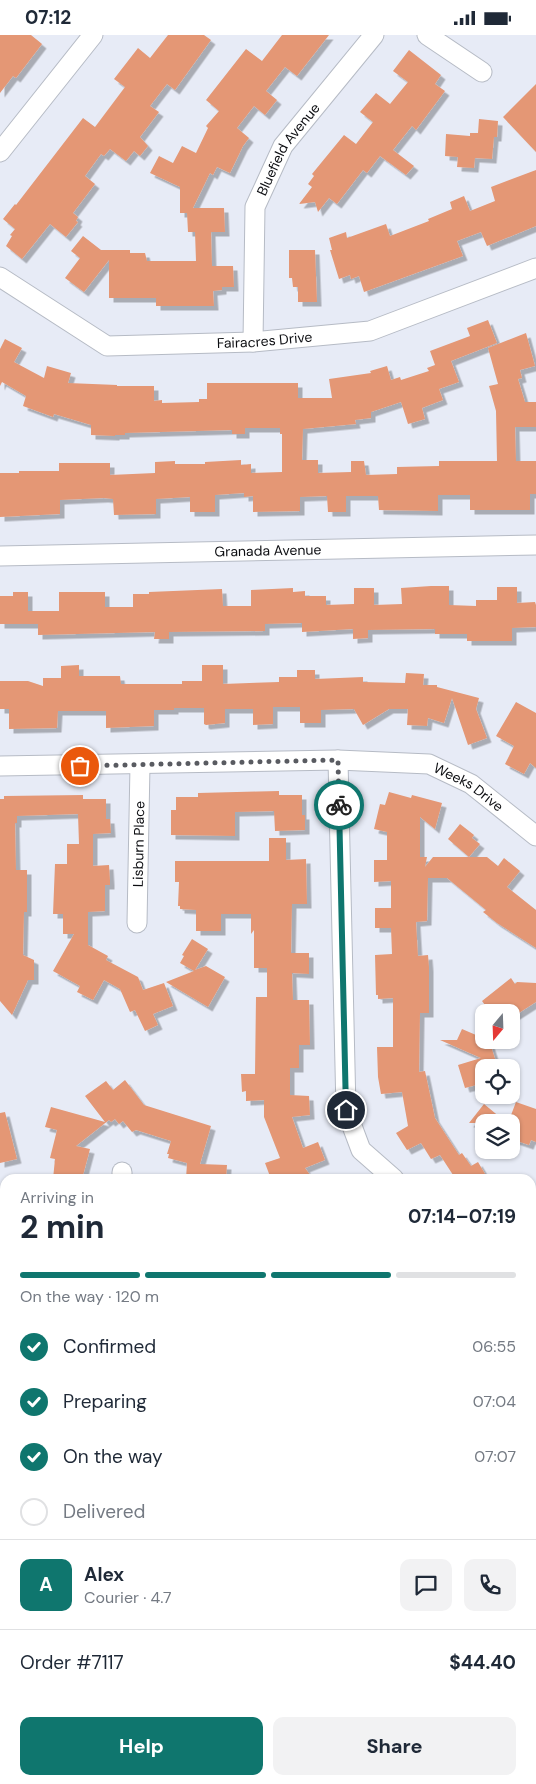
<!DOCTYPE html>
<meta charset="utf-8">
<style>
body{margin:0;font-family:"DM Sans",sans-serif;background:#f2f2f3;color:#1f2937;height:100vh;display:flex;flex-direction:column;font-size:19px;white-space:nowrap}
*{box-sizing:border-box;margin:0}
p{font-size:16px;color:#747a83}
.icon{flex:none;width:28px;height:28px;fill:none;stroke:currentColor;stroke-width:2;stroke-linecap:round;stroke-linejoin:round}
.map{position:relative;flex:1;overflow:hidden}
.panel{position:absolute;left:0px;top:1139px;width:536px;height:611px;display:flex;flex-direction:column;background:#fff;border-radius:15px 15px 0 0;box-shadow:0 1px 4px #0004}
.panel>*{flex:none}
.needle{width:32px;rotate:199deg}
.buttons{position:absolute;left:475px;top:969px;display:grid;gap:10px}
.buttons a{display:grid;place-items:center;width:45px;height:45px;border-radius:10px;background:#fff;box-shadow:0 1px 4px #0004;font-size:25px}
.pin{position:absolute;display:grid;place-items:center;width:42px;height:42px;color:#fff;margin:-21px;border:2px solid #fff;border-radius:50%;box-shadow:0 1px 5px #0007}
.courier{position:absolute;display:grid;place-items:center;width:50px;height:50px;margin:-25px;border:4px solid #0f766e;border-radius:50%;background:#fff;color:#222;box-shadow:0 1px 6px #0007}
.overview em{font-style:normal;font-weight:700}
.overview div{display:flex;flex-direction:column-reverse}
.overview{display:flex;align-items:center;justify-content:space-between;height:85px;padding:0 20px}
h1{font-size:32px;font-weight:700;line-height:38px}
.bar{display:grid;grid-template-columns:repeat(4,1fr);gap:8px 5px;align-content:center;height:60px;padding:0 20px}
.bar i{height:6px;border-radius:4px;background:#e0e1e3}
.bar .active{background:#0f766e}
.bar p{grid-column:span 4}
.line{display:flex;align-items:center;gap:12px;padding:0 20px;border-top:1px solid #e0e1e3}
.line div{flex:1}
.round{display:grid;place-items:center;flex:none;width:52px;height:52px;border-radius:10px;background:#f2f2f3}
ol{padding:0 20px;list-style:none}
li{display:flex;align-items:center;gap:15px;height:55px}
li p{margin-inline-start:auto}
li .icon{padding:5px;border-radius:50%;background:#0f766e;color:#fff;stroke-width:4}
li:last-child{color:#747a83}
li i{width:28px;height:28px;border:2px solid #e0e1e3;border-radius:50%}
.cta{display:flex;gap:10px;margin-top:auto;padding:10px 20px}
.cta a{flex:1;height:58px;border-radius:10px;background:#0f766e;color:#fff;font-size:20px;font-weight:700;line-height:58px;text-align:center}
.cta a+a{background:#f2f2f3;color:#1f2937}
.status{display:flex;justify-content:space-between;align-items:center;height:35px;padding:0 25px;background:#fff;direction:ltr}
.status svg{height:14px;fill:currentColor}
.map>svg:first-child{display:block}
</style>
<div class="status"><b>07:12</b><svg viewBox="0 0 49 12"><path d="M0 12V9h3v3zM5 12V6h3v6zM10 12V3h3v9zM15 12V0h3v12zM26 1h20v11H26zM47 4h2v5h-2z"/></svg></div>
<div class="map">
<svg width="536" height="1749" viewBox="0 0 536 1749">
<defs>
<filter id="shadow"><feDropShadow dx="4.5" dy="4.5" stdDeviation="0" flood-color="#0004"/></filter>
</defs>
<rect width="100%" height="100%" fill="#e7ebf6"/>
<!-- building -->
<path fill="#e49775" filter="url(#shadow)" d="M0,0H31L42,9L16,43L13,41L0,58Z
M168,0H204L211,5L175,55L167,49L150,71L159,77L140,102L148,111L140,121L134,116L126,126L110,114L104,121L101,119L85,141L95,149L73,178L78,182L76,186L78,187L66,202L50,189L22,224L6,211L12,201L10,200L15,194L3,184L15,169L16,170L83,83L95,92L125,52L114,44L138,13L150,23Z
M282,0H329L297,41L285,32L266,56L277,65L265,80L254,71L237,93L249,103L243,111L230,138L217,132L213,140L210,138L193,173H224L225,197H211L212,231H233L234,252H222V255L213,256L214,271H156V263H109V225L84,257L65,243L80,223L71,216L83,201L101,215H130V218H145L147,226H196L195,197H188L187,178H180V152L150,138L159,121L173,128L182,111L196,118L208,93L206,91L219,76L206,65L246,14L262,26Z
M409,15L441,40L435,49L445,56L416,95L412,91L393,115L414,131L406,140L380,121L367,138L363,135L337,169L329,163L318,177L315,167L299,169L312,152L308,149L314,141L312,139L344,100L356,109L373,87L360,77L376,58L390,69L408,47L393,36Z
M536,49V117L503,82Z
M479,84L498,86L497,102H494L492,124L475,123L474,133L457,132L458,122L445,121L446,99L470,101V98H478Z
M536,135V191L487,211L481,197L457,206L463,221L364,257L359,241L351,244L350,240L339,244L330,215H332L329,203L346,197L347,203L386,189L390,201L429,186L428,184L452,174L450,167L464,161L470,176L495,166L491,152Z
M289,215H315L317,267H298V252H293L292,243H289Z
M488,285L497,308L451,326L459,347L439,354L443,365L422,373L425,384L408,389L401,367L371,377V383L355,385L356,389L303,394L302,425H318V438L351,437V426H364L366,440L397,439V432L439,431V426H497L496,376L489,351L498,349L488,313L526,298L535,331L520,335L522,343L518,344L525,367H536V392H515L516,426H536V459H530V475H470V460H438V476L379,475L378,461H346V477H328L327,461L300,462V476L253,477V461L244,462V458L215,460V477H190V462L156,464V479L114,480L113,464L104,463L60,465V479L0,482V438H19V436H59V428H110V440L155,438V427L175,426V429H205V427L241,425V430L251,429V438L282,437V399H280V393H245V399H232V395L125,398V400H115V401L91,400V390L54,379L53,382L23,371L26,361L2,347L0,351V314L5,304L22,313L14,327L44,343L47,331L71,338L68,348L117,350V351H154V366L162,365V368L199,367V364H207V348H298V363H332L329,344L371,338L370,336L387,331L391,345L400,342L401,345L429,336L427,333L435,330L430,316L470,301L467,293Z
M431,551H449V570L476,571V565H497V552H517V568L535,567L536,570V592L512,593V606H467V599H435V594L368,595V603L353,604V594L302,597V588L265,589V596L169,597V604H154L155,597L38,600V589H0V561H13V557H28V576H59V557H105V572H133V559H149V557L222,554L223,571H251V555L293,553V557L305,556V561H326V570L354,569V553H374V570L402,569L401,553Z
M79,630V641H120L121,649H182V646H202V630H223V649L279,647V642H297V635H315V644L363,642V647L405,648L406,638L424,639L423,650H437V652L479,663L476,674L487,703L468,710L452,663L444,688L428,683L427,691L407,690L408,674H389L363,690L354,674L321,675V688H300V672H273V689L253,690V674H225V688L206,690L204,689V673H174V675H154V691L106,693V676H58L57,693L9,694V674H0V646H28L43,651V643H61V631Z
M516,667L536,678V733L530,728L524,739L505,729L514,711L496,701Z
M279,756V760H302V780H305V795L275,796L274,776L235,777V801L171,800V775H176V762H198V758Z
M389,757L411,763L412,760L442,768L435,794L420,782V822H427L425,832L433,822H487L498,831L504,823L520,836L507,852L536,875V913L497,888L483,877L486,875L447,843H428L427,886L416,887L418,921L428,920L429,932V978H420L419,1037L425,1036L435,1083L459,1120L462,1118L471,1131L478,1127L488,1144H454L455,1143L440,1120L431,1124L421,1108L407,1115L396,1098L408,1091L402,1057L381,1059L378,1042L377,1012H393V963L378,964V960H376L375,920L392,919L391,893H375V873H391V846L374,847V825H387V797L374,794L380,769L385,770Z
M83,760V764H106V784H110L111,798L93,799V831L109,830L110,846V850H105V876L88,877V910L108,921L106,925L138,942L143,955L164,948L173,971L153,979L158,990L145,996L135,975L130,977L120,954L104,945L93,965L77,957L80,951L53,936L74,899H63V879H53L55,829H67V809H79L78,779L17,781V788H15L16,835H27V877H24L23,920L34,925V945H28L12,980L0,966V764H4V761Z
M460,789L474,800L472,803L480,809L469,822L448,804Z
M269,803H286V825L306,824L307,869H292L291,918H309V939L292,938L293,965H309L310,1010H299V1033H290V1060L309,1061L310,1080L292,1082L303,1113L318,1107L325,1125L305,1133L313,1144H271L265,1128L280,1123L264,1082V1065L246,1066V1056L242,1057L241,1039H255L256,962H267V933H254V895L251,899V879H221V896H196V875L180,874V871H178L179,847H175V826H269Z
M192,904L208,914L195,935L206,931L225,942L208,972L166,947L194,936L180,928L184,921L182,920Z
M511,943L515,949L517,947L536,948V967L511,983V978H491L482,966Z
M462,994L483,1003L479,1005H489L497,1030L484,1024V1048L465,1053L458,1030L481,1023L440,1005H457Z
M125,1045L144,1070L211,1091L200,1129L227,1130L226,1144H186L187,1128L168,1123L169,1119H167L171,1106L136,1095L132,1097L123,1086L119,1089L115,1084L111,1087L109,1085L76,1111L90,1114L82,1144H53L55,1124L50,1123L57,1095L45,1092L51,1072L105,1087L85,1061L106,1046L113,1055Z
M516,1067L536,1074V1107L531,1105L529,1110L511,1104V1088H508Z
M484,1069L507,1088H469Z
M5,1077L17,1124L0,1128V1078Z"/>
<g fill="none" stroke-linecap="round" stroke-linejoin="round">
<defs>
<path id="lane" d="M531,1406L536,1408
M531,1616L536,1618
M158,1749L160,1745
M326,1749L327,1745"/>
<g id="street">
<path d="M427,0L482,37"/>
<path d="M0,117L93,0"/>
<path id="s1" d="M0,242L107,311L253,307L370,296L536,233"/>
<path id="s2" d="M253,307L255,172L283,111L374,0"/>
<path id="s3" d="M0,521L536,510"/>
<path d="M338,725L346,1075L361,1115L394,1144"/>
<path id="s4" d="M0,731L338,725L429,729L471,749L536,801"/>
<path id="s5" d="M137,888L140,730"/>
<path d="M122,1144V1137"/>
<path d="M0,1312H5"/>
<path d="M0,1519H5"/>
</g>
<path id="secondary" d="M0,1647L5,1648
M0,1681L5,1682
M531,1681H536
M531,1714L536,1715"/>
<path id="primary" d="M531,1743L536,1732"/>
</defs>
<!-- lane casing -->
<use href="#lane" stroke="#b6bbc5" stroke-width="11"/>
<!-- street casing -->
<use href="#street" stroke="#b6bbc5" stroke-width="21"/>
<!-- secondary casing -->
<use href="#secondary" stroke="#b6bbc5" stroke-width="29"/>
<!-- primary casing -->
<use href="#primary" stroke="#855160" stroke-width="30"/>
<!-- lane -->
<use href="#lane" stroke="#fff" stroke-width="9"/>
<!-- street -->
<use href="#street" stroke="#fff" stroke-width="19"/>
<!-- secondary -->
<use href="#secondary" stroke="#fff" stroke-width="26"/>
<!-- primary -->
<use href="#primary" stroke="#ddadb9" stroke-width="28"/>
</g>
<g fill="none" stroke-linecap="round" stroke-linejoin="round">
<!-- done -->
<path stroke="#595b61" stroke-width="5" stroke-dasharray="0 9" d="M80,731L338,725L339,770"/>
<!-- route -->
<path stroke="#0f766e" stroke-width="6" d="M339,770L346,1075"/>
</g>
<g text-anchor="middle" stroke-width="4" stroke-linejoin="round" paint-order="stroke">
<!-- street labels -->
<g font-size="14" fill="#0c0d11" stroke="#e7ebf6">
<text dy="5" stroke="none"><textPath href="#s2" startOffset="202">Bluefield Avenue</textPath></text>
<text dy="5" stroke="none"><textPath href="#s1" startOffset="285">Fairacres Drive</textPath></text>
<text dy="5" stroke="none"><textPath href="#s3" startOffset="268">Granada Avenue</textPath></text>
<text dy="5" stroke="none"><textPath href="#s4" startOffset="475">Weeks Drive</textPath></text>
<text dy="5" stroke="none"><textPath href="#s5" startOffset="79">Lisburn Place</textPath></text>
</g>
</g>
</svg>
<div class="buttons">
<a><svg class="needle" viewBox="-14 -14 28 28"><path d="M0-13l5 13h-10z" fill="#e53935"/><path d="M0 13l5-13h-10z" fill="#747a83"/></svg></a>
<a><svg class="icon" aria-label="locate" viewBox="0 0 24 24"><circle cx="12" cy="12" r="6"/><path d="M12 2v4M12 18v4M2 12h4M18 12h4"/></svg></a>
<a><svg class="icon" aria-label="layers" viewBox="0 0 24 24"><path d="M12 4l9 5-9 5-9-5zM3 14l9 5 9-5"/></svg></a>
</div>
<div class="pin" style="left:80px;top:731px;background:#ea580c"><svg class="icon" aria-label="bag" viewBox="0 0 24 24"><path d="M5 8h14l-1 12H6zM9 8a3 3 0 0 1 6 0"/></svg></div>
<div class="pin" style="left:346px;top:1075px;background:#1f2937"><svg class="icon" aria-label="home" viewBox="0 0 24 24"><path d="M3 11l9-7 9 7M6 9v11h12V9"/></svg></div>
<div class="courier" style="left:339px;top:770px"><svg class="icon" aria-label="bike" viewBox="0 0 24 24"><circle cx="6" cy="16" r="4"/><circle cx="18" cy="16" r="4"/><path d="M6 16l4-8h5l3 8M10 8l3 8H6M13 5h3"/></svg></div>
<section class="panel">
<div class="overview"><div><h1>2 min</h1><p>Arriving in</p></div><em>07:14–07:19</em></div>
<div class="bar"><i class="active"></i><i class="active"></i><i class="active"></i><i></i><p>On the way · 120 m</p></div>
<ol>
<li><svg class="icon" aria-label="check" viewBox="0 0 24 24"><path d="M5 12l5 5 9-10"/></svg>Confirmed<p>06:55</p></li>
<li><svg class="icon" aria-label="check" viewBox="0 0 24 24"><path d="M5 12l5 5 9-10"/></svg>Preparing<p>07:04</p></li>
<li><svg class="icon" aria-label="check" viewBox="0 0 24 24"><path d="M5 12l5 5 9-10"/></svg>On the way<p>07:07</p></li>
<li><i></i>Delivered</li>
</ol>
<div class="line" style="height:90px"><b class="round" style="background:#0f766e;color:#fff">A</b><div><b>Alex</b><p>Courier · 4.7</p></div><a class="round"><svg class="icon" aria-label="chat" viewBox="0 0 24 24"><path d="M4 5h16v11H9l-5 4z"/></svg></a><a class="round"><svg class="icon" aria-label="phone" viewBox="0 0 24 24"><path d="M5 4h4l2 5-3 2q2 4 5 5l2-3 5 2v4C11 20 4 13 5 4z"/></svg></a></div>
<div class="line" style="height:65px"><div>Order #7117</div><b>$44.40</b></div>
<div class="cta"><a>Help</a><a>Share</a></div>
</section>
</div>
